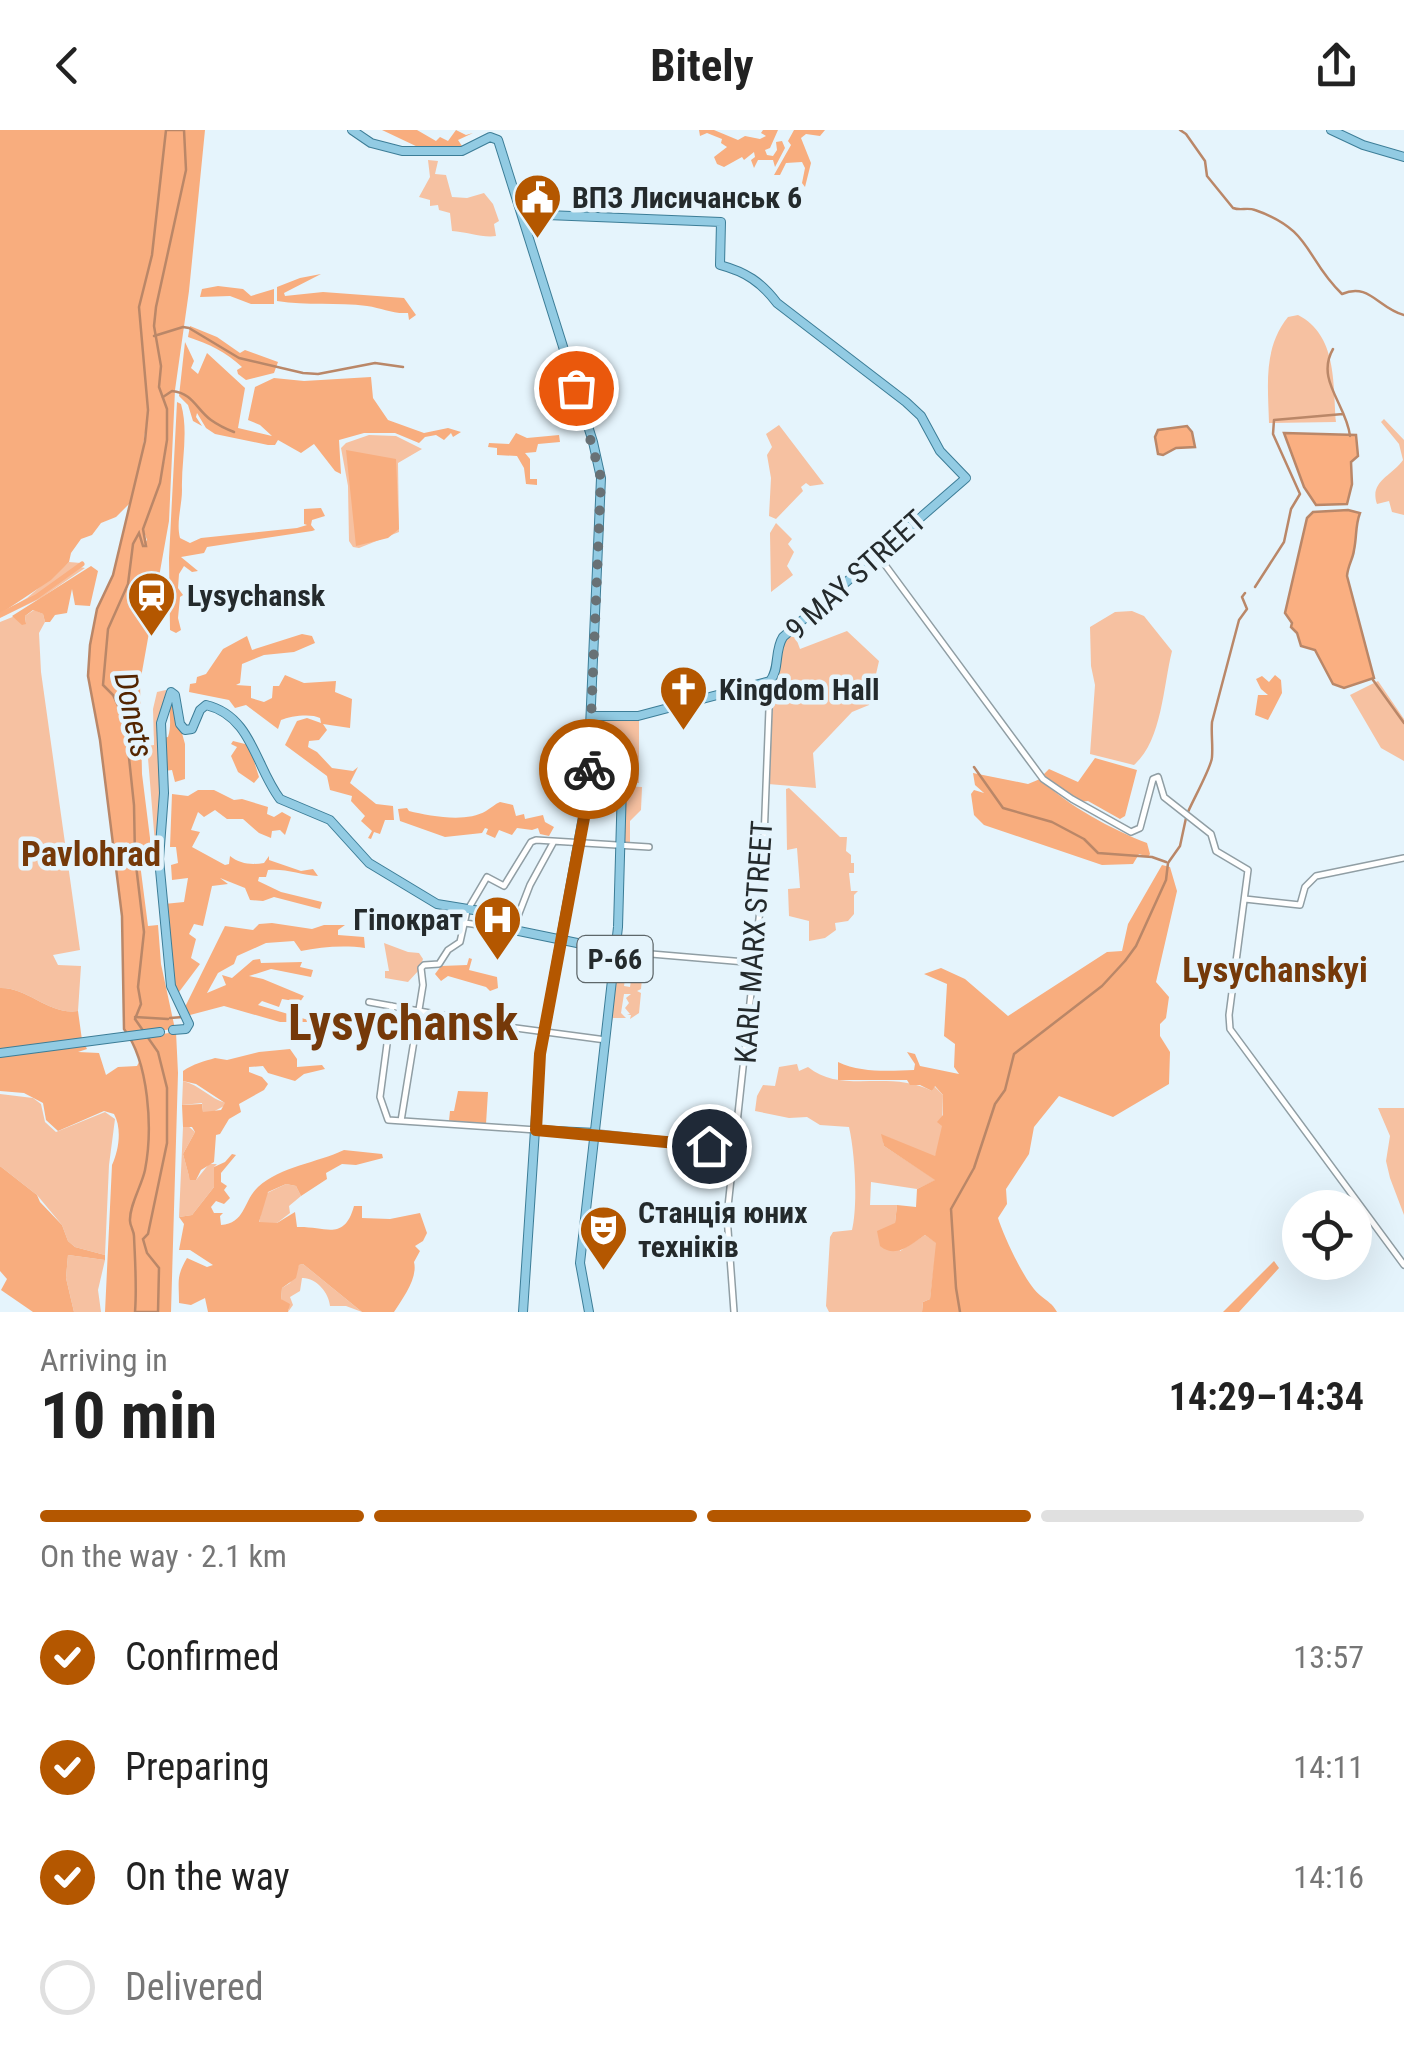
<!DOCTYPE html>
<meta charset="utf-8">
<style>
body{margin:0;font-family:"Roboto Condensed",sans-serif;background:#f2f2f2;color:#222;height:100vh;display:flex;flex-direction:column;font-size:38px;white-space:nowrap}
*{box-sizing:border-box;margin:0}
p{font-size:32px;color:#767676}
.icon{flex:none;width:55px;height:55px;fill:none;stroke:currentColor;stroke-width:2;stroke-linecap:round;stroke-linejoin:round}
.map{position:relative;height:1182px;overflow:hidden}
.details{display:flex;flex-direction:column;background:#fff;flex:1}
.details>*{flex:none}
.tools{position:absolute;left:1282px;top:1060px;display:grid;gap:20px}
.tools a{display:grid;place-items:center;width:90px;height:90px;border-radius:50%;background:#fff;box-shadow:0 10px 40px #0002;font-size:50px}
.pin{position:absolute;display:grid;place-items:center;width:85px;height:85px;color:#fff;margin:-42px;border:5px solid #fff;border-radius:50%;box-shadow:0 2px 10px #0007}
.courier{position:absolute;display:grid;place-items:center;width:100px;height:100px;margin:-50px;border:8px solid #b45700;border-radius:50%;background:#fff;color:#222;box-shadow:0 2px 12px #0007}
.head em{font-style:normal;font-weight:700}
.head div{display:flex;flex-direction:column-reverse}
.head{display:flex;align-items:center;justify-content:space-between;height:170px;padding:0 40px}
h1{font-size:65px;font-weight:700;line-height:75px}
.bar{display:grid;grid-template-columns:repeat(4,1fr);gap:15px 10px;align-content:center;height:120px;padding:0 40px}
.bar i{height:12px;border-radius:8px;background:#e0e0e0}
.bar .current{background:#b45700}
.bar p{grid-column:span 4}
ol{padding:0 40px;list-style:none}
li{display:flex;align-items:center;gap:30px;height:110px}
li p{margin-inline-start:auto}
li .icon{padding:10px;border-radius:50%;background:#b45700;color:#fff;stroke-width:4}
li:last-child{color:#767676}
li i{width:55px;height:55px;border:5px solid #e0e0e0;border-radius:50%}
header{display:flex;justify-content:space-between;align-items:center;height:130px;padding:0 40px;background:#fff;font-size:45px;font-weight:700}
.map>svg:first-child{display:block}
</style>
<header><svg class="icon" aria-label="back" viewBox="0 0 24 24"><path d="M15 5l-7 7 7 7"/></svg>Bitely<svg class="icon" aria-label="share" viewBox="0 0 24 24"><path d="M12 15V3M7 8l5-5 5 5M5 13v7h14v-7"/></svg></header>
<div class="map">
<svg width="1404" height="1182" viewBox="0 0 1404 1182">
<rect width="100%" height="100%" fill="#e5f4fc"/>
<!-- green -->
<path fill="#f6c1a1" d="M428,30L438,31L435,44L446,45L452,67L467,68L484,63L493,74L499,91L494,94L496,106C483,108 467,102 452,101L450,83L439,80L438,75L430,76V70L419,67L430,47Z
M1298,185C1337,205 1333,253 1336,292L1269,293C1268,255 1263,218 1288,187Z
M1384,289L1404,310V385L1392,382L1389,371L1377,374C1369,351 1392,346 1403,330L1399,314L1381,292Z
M779,295L824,354L810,356L806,353L801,357L803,361L776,389L769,386L771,348L767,325L772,317L766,304Z
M369,305L396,306L422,319L398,333L399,402L359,418L353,417L349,411L348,356L341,318L346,313Z
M776,393L792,409L788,414L794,422L787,436L793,445L771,462L770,403Z
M69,432L81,433L80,437L85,438L41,468L0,488V484L27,468Z
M34,480L43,484L45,492L39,503L41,542L80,820L53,825L58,835L81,836L78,881C48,885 28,857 0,858V492L15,486L26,493L25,486Z
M1132,481L1144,486L1172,521C1163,557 1162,611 1134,635L1090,624L1095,555L1091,536L1090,497L1115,482Z
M793,500L800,519L847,501L879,531L869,575L852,582L813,623L816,658L768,654L772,564L797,567L801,555L776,549L780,517Z
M1378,551L1404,589V631L1381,618L1350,565Z
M166,560L156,726L147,616L154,615L153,579L157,562Z
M599,588L639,589V653H591V639L597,634Z
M624,656L642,657L641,680L630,691V715H624Z
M789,658L840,707H847L846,721L851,725V733H854V743H849L851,761H858L854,765V784L848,791L835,793L836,800L825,808L809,811V791L789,786L788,759L800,758L797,718L787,720L786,659Z
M384,813L408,822L419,823L423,829L419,840L408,852L385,848V841H389Z
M617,824L644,827L643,835H638V830L628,829L624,856L630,857L633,838L643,839L641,859L637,861L641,863L639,883L630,889L631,885H627L630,884L625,878L629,873L626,868L631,864H624L621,883L626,888H613L612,892Z
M797,934L799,941L808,937C842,965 888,939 932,961L934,956L943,965L942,1003L935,1027L882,1005L884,1016L936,1050L917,1059L871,1052L870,1075H897L895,1093L900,1121L925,1105L937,1113L930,1169L923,1172L922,1182H829L826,1176L830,1107L833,1102L852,1100C858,1075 855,1023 849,997L820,995L807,987L789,988L755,981L757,966L763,955L775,956L779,937Z
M183,951C200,955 210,969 226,973L224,976L209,984L203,982L202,973L182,975Z
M0,964L33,968L41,974L45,992L56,1002L105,982L115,989L109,1035L105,1125L75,1117L68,1111L62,1095L37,1065L0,1036Z
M1378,978H1404V1085L1390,1048L1386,1031L1390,1006Z
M187,995L195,1002L183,1024L189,1046L196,1050L209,1034H217L214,1037V1057L192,1085L179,1087L183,997Z
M286,1054L296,1056L301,1066L289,1076L290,1083L277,1093H259L265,1064Z
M68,1125L105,1130L98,1160L101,1182H74L66,1148Z
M303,1134L362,1182L346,1176H330C329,1162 315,1147 302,1148L300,1161L290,1167L293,1175L288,1182L289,1179L281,1169L282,1158L290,1153L299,1135Z"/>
<!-- forest -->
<path fill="#f8ad7e" d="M0,0H166L152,125L139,177L148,280L139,347L132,371L116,387L101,393L92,405L81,409L71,423L69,432L51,450L0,484Z
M184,0H205L189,161L175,260L169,391L140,553L142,644L151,716L138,718L148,796L158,795L161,834L175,899L144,902L135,890L141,874L138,857L144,802L135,723L134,675L124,590L119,576L104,557L103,551L108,499L128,454L133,414L139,403L143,416L147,410L143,399L165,329L167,279L159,257L161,236L154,196L157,170L186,40Z
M382,0H417L436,11L440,7L448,11L456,0L466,5L473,3L458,10L464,19L420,18Z
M699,0H714L738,10L745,6L760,9L766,6L761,3L763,0H778L770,18L765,20L767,25L773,26L777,20L776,12L782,11L785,18L775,37L773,30H758L754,38L751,30L755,27L754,22L744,30L742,27L724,37L717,34L714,27L727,17L721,13L722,9L707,3L700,6Z
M794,0H825L820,6L806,4L801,8L811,33L805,57L802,53L805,38L802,32L786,33L780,45H774L791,15L788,11Z
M321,144L284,163L285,166L323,162L404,168L416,185L409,190L408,183C392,184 382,178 367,176C337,172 307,176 277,171V157L300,148Z
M218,156L243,159L251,166L274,159V174H251L230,166L200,167L202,159Z
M190,196L217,207L240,223L245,220L278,232L274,243L246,250L238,244L237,240L242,237C226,222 209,214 188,207Z
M185,212L194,231L191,238L198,244L207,223L245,258L238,298L272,306L260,295L248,290L255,257L274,248L304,251L371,247L373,268L388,290L424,303L448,298L461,302L453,307L451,303L444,310L436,305L425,307L419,313L395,303H364L339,310L341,344L335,341L314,314L301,323L278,310L275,315H268L215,304L206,298L197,283L196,287L202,296L193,291L188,275L179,266Z
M177,272L181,274C189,302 181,332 182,360C182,376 176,392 180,408L190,413L201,408L297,398L307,395L304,394V379L321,378L325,386L312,390L311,395L315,400L312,401L207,417L204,423L181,427L198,441L192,442L184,436L179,444L178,458L183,465L180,467L178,488L181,500L176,503L170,500L169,428Z
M516,303L527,308L559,305L560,312L538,314L536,322L525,323L530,329V349H537V355L526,354L524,338L517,326L497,325V318L488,317L489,313L509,314Z
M346,320L396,329L399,399L388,408L356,416Z
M91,436L98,441L90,476L75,475L72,459L67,483L55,485L50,492H45L43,484L33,480L25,486L26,494L22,495L12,486Z
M302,504L312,506L315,513L294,522L264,525L242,534L240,553L236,555L251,556V568L264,572L272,568L273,556H279L285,545L304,553L336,551L335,562L352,569L350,598L323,594L327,600L319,610L309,611L308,617L317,622L332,638L353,641L358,637L350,653L376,674L393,676L394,690H385L380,704L374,702L371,709L368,708L372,701L361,691L365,686L351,671L352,666L330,660L327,646L285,615L297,591L307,588L321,593L320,588C311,583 290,586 281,590L278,599L246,575L235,578L229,570L189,562L190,554L196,553L197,547L206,544L223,519L247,506L252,520Z
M1275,545L1281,550L1282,563L1268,590L1255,585L1258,565H1268L1261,559L1256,549L1262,546L1269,552Z
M171,564L185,614V649L175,652L172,640L164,641L162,608L168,607C173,592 167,578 171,564Z
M233,611L249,615L259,647L254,653L238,642L231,626L237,617L231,614Z
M1095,628L1137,640L1125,686L1120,689L1088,671L1080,672L1043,645L1049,639L1078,652Z
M973,643L1028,654L1040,649C1068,676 1113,700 1147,713L1150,724L1148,727L1139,724L1133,734L1102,735L984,695L974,685L971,664L974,660L984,663L975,655Z
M198,660H214L234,670L242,669L268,677L267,684L274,687L282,682L291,687L285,705L280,700L272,701L271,708L259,703L243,689H227L215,680L204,687L198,682L191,700L200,702L192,717L225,735L229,734L230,726C240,734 251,735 264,733L269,726V730L301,741L313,739L318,746C302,745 284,738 268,740L266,747H259L258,751L281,762L322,772L320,779L274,767L263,771L250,770L245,758L220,748L228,754L212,756L203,796L194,794L189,804L196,809L191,828L200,834L176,866L164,774L184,772L188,748L172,750L171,735L178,733L176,717H170L172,664L188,666Z
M500,672L513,675L516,686L524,684L525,689L543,685L545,692L554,697L549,706L540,704L538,698L532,700L517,698L512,705L499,700L495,708L486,704L488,699L485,698L482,703L445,707L400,691L398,679L407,678L409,681C430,686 466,693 486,681C491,678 495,674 500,672Z
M1162,735L1170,737L1177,761L1156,852L1169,867L1166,888L1160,894V906L1170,922L1169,954L1113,987L1059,966L1034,997L1029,1024L1006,1059L1007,1074L998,1088C1004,1107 1026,1155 1041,1166C1048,1172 1052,1173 1057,1182H922L923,1172L930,1169L936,1113L925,1105C910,1115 896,1129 880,1116L877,1101L895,1093L897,1075L916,1077L917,1059L935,1050L884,1016L881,1004L935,1026L942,996L937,992L943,985V965L935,956L932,961L920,955H910L907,950H838V932C861,943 889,941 914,940L915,934L907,922L915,924L920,936L959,944L954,937L955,914L944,906L947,854L924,844L941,838L965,849L1008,886L1107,822L1122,821L1128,794Z
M272,793L312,799L324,795H345L338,800V805L364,807L365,818C344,815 320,817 301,821L294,811L266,813L237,826L234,834L218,843L207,863L226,855L222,845L232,848L253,830L260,829L261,833L302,832L300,837L313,840L311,847L271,839L249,846L263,849L304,866L300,872L282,869L279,877L262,871L258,875L315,892H280L224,876L190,885L185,877L225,796L253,800L259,794Z
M469,828L472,829L469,840L497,847L498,858L490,861L486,857L448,846L441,851L435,844L441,836L467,835Z
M0,858C28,857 48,885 78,881L82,910L0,919Z
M176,902L178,943L171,1182H158L159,1139L147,1123L143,1109L148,1104C148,1089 154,1073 157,1058C168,1008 176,951 148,906Z
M85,915L87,919L78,922L99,923L106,945L118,937L137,936L139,932C150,964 151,1005 145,1039C142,1055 130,1075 130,1091C130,1104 133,1092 134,1105C137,1130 137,1156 135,1182H105L112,1035C119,1020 122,998 114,984L104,981L58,1001L46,990L43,973L24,963L0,961V925Z
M290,919L297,929V937L322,935L325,939L304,944L295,951L268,943L263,936L249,937V942L262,947L268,954L264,960L239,974L241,982L229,989L220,1004L216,1005L214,1032L201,1040L196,1050H190L183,1024L195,1002L192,997H183L182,975L202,974L203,982L221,980L225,973L196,954L183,951V941C193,934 205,931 215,928L227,930L259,922Z
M458,961L488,962L486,994L449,991L450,981H454Z
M344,1020L382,1024L383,1028L356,1035L342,1034L326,1043L327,1049L301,1066L296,1056L286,1054L268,1062L259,1092L277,1093L295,1082L297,1097C326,1096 344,1112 354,1076H362V1088L390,1089L420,1083L427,1103L423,1111L415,1116L420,1121L414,1132C418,1148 403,1168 394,1182H362L303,1134L299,1135L296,1148L282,1158L281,1169L290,1174L288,1182H208L205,1168L191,1175L179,1173C179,1150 176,1147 187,1128L207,1137L213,1135L190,1120H179L184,1094L179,1087L192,1085L214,1057V1037L225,1032L232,1024L236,1025L221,1043V1052L227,1056L224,1060L230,1068L224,1074L216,1071L211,1077L214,1083H223L220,1086L221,1095C246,1093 243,1071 258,1057C281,1036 317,1033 344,1020Z
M0,1036L37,1065L40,1072L62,1095L68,1111L75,1117L105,1125V1130L68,1125L66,1148L74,1182H33L1,1160L7,1149L0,1141Z
M1274,1131L1279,1138L1239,1182H1223Z"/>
<!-- water -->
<path fill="#faaf81" stroke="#ba8768" stroke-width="2.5" d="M166,0H184L186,40L156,177L154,196L161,236L159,257L167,279V310L160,353L143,399L146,416H143L139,403L133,414L128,454L108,499L103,555L113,565L125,590L134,675L135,727L144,802L138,857L141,874L135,889L158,922L167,958V1013L148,1104L143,1109L147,1123L159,1138L158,1182H135C137,1156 135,1131 134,1106C134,1101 130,1096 130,1091C129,1076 142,1055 145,1040C153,999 149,932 124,899L122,786L100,610L88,546L90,515L97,479L113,445L145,311L148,280L139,177L152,125Z
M1187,296L1192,302L1195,317L1176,318L1163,325L1158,324L1155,307L1158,300Z
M1284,303L1356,305L1358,326L1351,332L1352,354L1347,374L1316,375L1304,357Z
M1348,380L1360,383C1355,396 1357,406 1354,420C1353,429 1348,435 1347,446L1374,548L1344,558L1333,554L1315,520L1301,516L1297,503L1291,497L1292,493L1285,483L1307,388L1313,382Z"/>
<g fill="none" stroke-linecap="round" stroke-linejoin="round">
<!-- stream -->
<path stroke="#ba8768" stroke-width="2.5" d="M1180,0L1186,4L1205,31L1207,46L1233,78C1241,81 1247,77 1255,80C1313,100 1305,129 1342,164C1369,152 1378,178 1404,185
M154,206L183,197L189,198L239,228L303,243L318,244L375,233L403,237
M1333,219C1315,250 1347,275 1350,306
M163,267L172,261C193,263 196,279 211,290C218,295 226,299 234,302
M1255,457L1284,412L1291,379L1300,364L1273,304L1274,290L1343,284
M1373,550L1404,593
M974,637L1003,678L1052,692L1084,709L1098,723L1152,727L1166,732
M1188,682C1193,670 1212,636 1212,627C1213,615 1211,604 1212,592L1239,490L1247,479L1242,467L1245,463
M135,887L168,889
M170,888L183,887
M960,1182L956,1158L951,1079L974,1038L995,974L1005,960L1014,924L1102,856L1125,831L1136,816L1166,750L1168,733L1180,716L1186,688"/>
<!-- canal -->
<path stroke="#faaf81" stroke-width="5" d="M0,485L36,467L82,434"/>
<defs>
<path id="minor" d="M877,424L1043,649L1072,669L1131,702L1140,698L1153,649L1158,647L1164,667L1211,704L1216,721L1248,740L1229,885L1230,899L1404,1135
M1245,769L1300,775L1305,757L1316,746L1404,728
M518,786L530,755L553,713
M465,793L514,800
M616,821L757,833
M369,872L508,897L606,910
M392,876L380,967L388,990L536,1000
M401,991L423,855L421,838L424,835L439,834L448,820L460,812L467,781L487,747L504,756L531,712L536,710L649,717
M596,1003L736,1018
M734,1182L727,1086L762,761L770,553"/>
<path id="major" d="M352,0L371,13L402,21H462L490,7L498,10L593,312L601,348L587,665L540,924L523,1182
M1331,0L1363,15L1404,27
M522,84L721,92L720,135C746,142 761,152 777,173L906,272L921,286L940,321L966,348L783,507C774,521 780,539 770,551L638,586H591
M588,655H622L618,797L580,1133L589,1182
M173,900L186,899L189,894L171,856L159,729L164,663L161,593L171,562L175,565L180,594L185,600L192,599L200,580L206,575C252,586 255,636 280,669L330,690L369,733L437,774L517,787L514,800L616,821
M0,923L160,902
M536,1000L596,1003"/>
</defs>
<!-- minor casing -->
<use href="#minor" stroke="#909ea4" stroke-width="8"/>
<!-- major casing -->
<use href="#major" stroke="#3c7d97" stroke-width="10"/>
<!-- minor -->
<use href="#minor" stroke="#fff" stroke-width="5"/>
<!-- major -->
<use href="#major" stroke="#92cbe3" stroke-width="8"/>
</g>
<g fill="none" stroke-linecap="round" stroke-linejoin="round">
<!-- done -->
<path stroke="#687175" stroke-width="10" stroke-dasharray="0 18" d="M576,258L601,348L589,639"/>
<!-- route -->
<path stroke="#b45700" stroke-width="12" d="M589,639L584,688L540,924L536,1000L709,1016"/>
</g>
<!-- icons -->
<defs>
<symbol id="civic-pin" viewBox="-11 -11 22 30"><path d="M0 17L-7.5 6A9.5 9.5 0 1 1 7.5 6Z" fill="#b45700" stroke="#e5f4fc"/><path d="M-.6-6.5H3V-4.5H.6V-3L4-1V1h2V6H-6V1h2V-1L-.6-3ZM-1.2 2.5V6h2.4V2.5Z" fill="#fff"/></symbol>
<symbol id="station-pin" viewBox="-11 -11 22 30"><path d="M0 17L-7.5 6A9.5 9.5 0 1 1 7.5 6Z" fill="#b45700" stroke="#e5f4fc"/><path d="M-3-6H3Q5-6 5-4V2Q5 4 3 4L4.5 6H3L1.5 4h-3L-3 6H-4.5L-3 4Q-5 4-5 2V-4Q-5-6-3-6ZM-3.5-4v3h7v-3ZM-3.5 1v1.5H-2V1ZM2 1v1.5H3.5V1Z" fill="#fff"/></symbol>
<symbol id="church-pin" viewBox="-11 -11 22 30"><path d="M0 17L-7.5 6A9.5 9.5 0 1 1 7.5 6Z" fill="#b45700" stroke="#e5f4fc"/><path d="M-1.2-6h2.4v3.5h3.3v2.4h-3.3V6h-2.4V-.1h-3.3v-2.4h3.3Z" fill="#fff"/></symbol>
<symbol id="hospital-pin" viewBox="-11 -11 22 30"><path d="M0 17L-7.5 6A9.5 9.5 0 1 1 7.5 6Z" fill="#b45700" stroke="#e5f4fc"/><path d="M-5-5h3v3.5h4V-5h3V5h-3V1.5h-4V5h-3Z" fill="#fff"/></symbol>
<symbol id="theatre-pin" viewBox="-11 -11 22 30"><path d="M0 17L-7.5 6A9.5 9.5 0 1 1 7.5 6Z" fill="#b45700" stroke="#e5f4fc"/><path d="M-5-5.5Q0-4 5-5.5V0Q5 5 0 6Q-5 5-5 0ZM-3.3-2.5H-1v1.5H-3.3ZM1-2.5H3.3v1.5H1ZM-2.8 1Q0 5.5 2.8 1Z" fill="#fff"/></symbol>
</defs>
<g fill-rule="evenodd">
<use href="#civic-pin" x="510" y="40" width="55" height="75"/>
<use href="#station-pin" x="124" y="438" width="55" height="75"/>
<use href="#church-pin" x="656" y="532" width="55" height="75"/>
<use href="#hospital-pin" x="470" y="762" width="55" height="75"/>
<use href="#theatre-pin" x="576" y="1072" width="55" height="75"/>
</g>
<g text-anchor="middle" stroke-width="9" stroke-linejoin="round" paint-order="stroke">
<!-- shield labels -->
<rect fill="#e5f4fc" stroke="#5e676a" stroke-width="2.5" x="577.5" y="806" width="75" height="46" rx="8"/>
<g font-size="28" font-weight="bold" fill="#242a2c">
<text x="615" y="839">Р-66</text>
</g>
<!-- poi labels -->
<g font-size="30" font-weight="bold" fill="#242a2c" stroke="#e5f4fc" text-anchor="start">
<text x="572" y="78">ВПЗ Лисичанськ 6</text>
<text x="187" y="476">Lysychansk</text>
<text x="719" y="570">Kingdom Hall</text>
<text x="463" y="800" text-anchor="end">Гіпократ</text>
<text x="638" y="1093">Станція юних<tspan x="638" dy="34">техніків</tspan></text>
</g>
<!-- street labels -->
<g font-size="30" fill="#242a2c" stroke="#e5f4fc">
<text transform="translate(856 445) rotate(-42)" y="10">9 MAY STREET</text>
<text transform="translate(754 812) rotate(-86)" y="10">KARL MARX STREET</text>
</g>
<!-- water labels -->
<g font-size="32" font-style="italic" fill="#532500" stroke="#e5f4fc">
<text transform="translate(134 585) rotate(78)" y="11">Donets</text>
</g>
<!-- quarter labels -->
<g font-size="35" font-weight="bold" fill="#753909" stroke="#e5f4fc">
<text x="91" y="736">Pavlohrad</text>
<text x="1275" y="852">Lysychanskyi</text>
</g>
<!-- town labels -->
<g font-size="50" font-weight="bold" fill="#753909" stroke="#e5f4fc">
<text x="403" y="910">Lysychansk</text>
</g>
</g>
</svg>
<div class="tools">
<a><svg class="icon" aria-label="locate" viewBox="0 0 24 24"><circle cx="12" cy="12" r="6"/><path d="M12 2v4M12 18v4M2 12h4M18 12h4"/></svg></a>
</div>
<div class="pin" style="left:576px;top:258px;background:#ea580c"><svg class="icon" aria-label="bag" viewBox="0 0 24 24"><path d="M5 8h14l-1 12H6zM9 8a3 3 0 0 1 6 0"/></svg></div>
<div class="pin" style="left:709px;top:1016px;background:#1f2937"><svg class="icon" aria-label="home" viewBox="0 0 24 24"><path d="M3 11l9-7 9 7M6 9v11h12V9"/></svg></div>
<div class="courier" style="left:589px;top:639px"><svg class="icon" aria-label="bike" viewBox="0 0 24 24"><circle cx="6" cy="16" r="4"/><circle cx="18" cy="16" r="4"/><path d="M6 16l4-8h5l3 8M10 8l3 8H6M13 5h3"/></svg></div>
</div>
<section class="details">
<div class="head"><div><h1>10 min</h1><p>Arriving in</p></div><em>14:29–14:34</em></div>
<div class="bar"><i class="current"></i><i class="current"></i><i class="current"></i><i></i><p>On the way · 2.1 km</p></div>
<ol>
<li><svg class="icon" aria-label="check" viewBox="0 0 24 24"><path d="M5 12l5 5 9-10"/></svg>Confirmed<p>13:57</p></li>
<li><svg class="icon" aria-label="check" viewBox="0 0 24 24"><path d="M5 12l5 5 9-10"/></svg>Preparing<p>14:11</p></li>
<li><svg class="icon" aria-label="check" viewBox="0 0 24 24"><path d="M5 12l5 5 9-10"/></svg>On the way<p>14:16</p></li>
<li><i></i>Delivered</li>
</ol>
</section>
